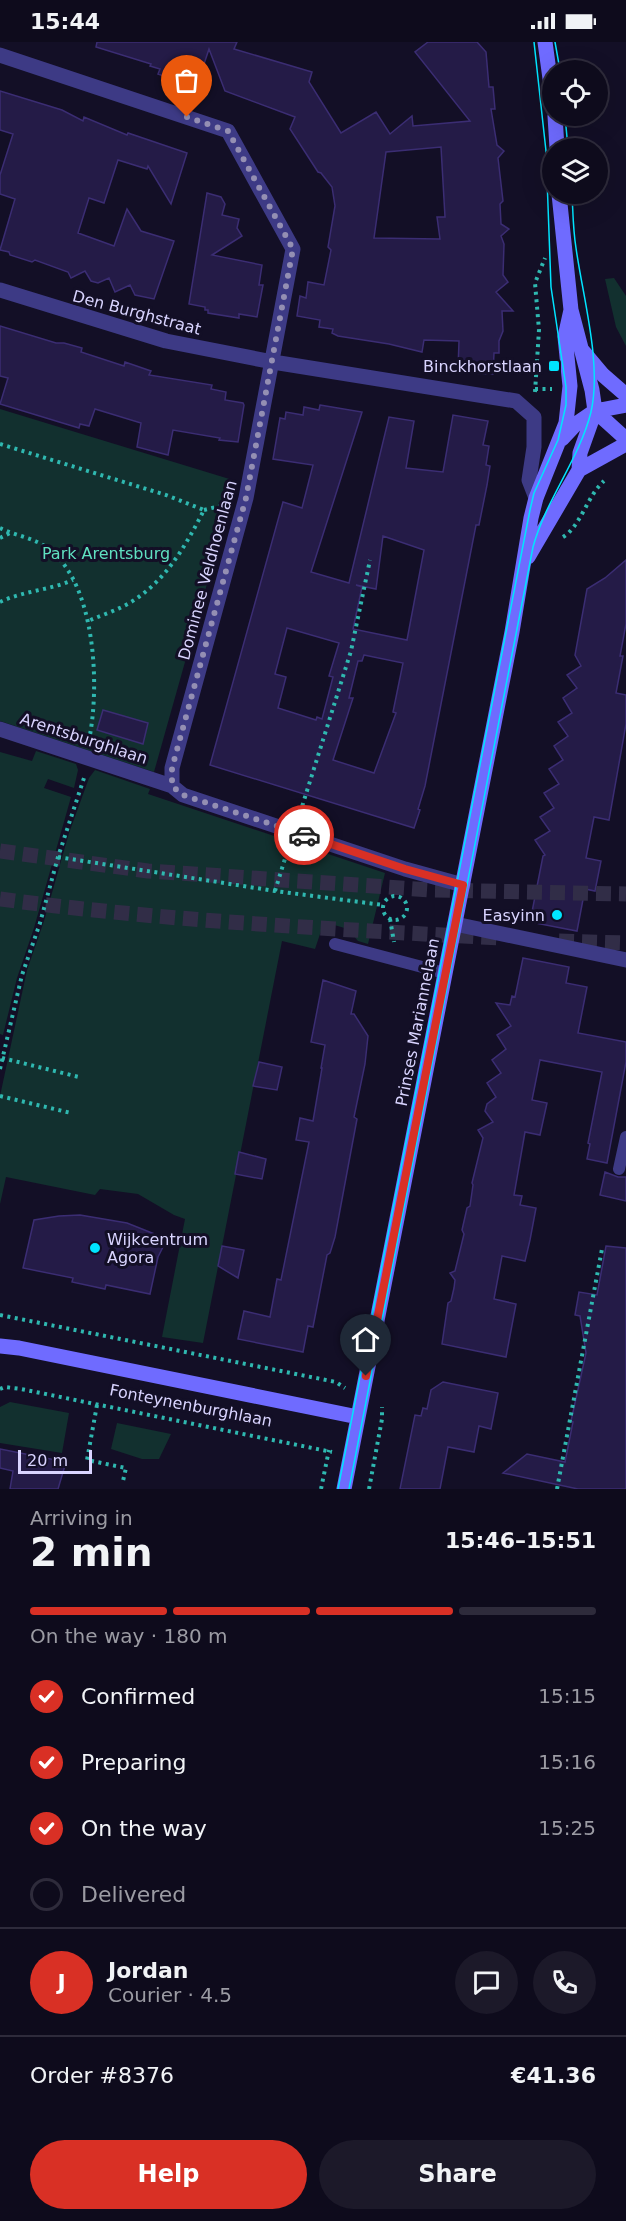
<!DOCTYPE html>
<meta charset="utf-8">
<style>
body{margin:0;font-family:"DejaVu Sans",sans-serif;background:#1c1929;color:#f1f3f6;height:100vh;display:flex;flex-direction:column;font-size:22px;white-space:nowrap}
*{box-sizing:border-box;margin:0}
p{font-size:20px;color:#9b9ba3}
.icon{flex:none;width:33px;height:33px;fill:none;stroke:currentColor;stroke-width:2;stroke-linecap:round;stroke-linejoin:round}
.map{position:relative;height:1447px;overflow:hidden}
.details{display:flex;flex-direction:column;background:#0e0b1c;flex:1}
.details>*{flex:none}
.buttons{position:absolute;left:542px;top:18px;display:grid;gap:12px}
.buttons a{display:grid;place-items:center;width:66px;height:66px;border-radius:50%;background:#0e0b1c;box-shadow:0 6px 24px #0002,0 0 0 2px #2e2b3b;font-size:30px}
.scale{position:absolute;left:18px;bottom:15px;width:74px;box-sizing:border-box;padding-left:6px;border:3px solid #d9d4ff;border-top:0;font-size:16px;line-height:21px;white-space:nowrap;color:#d9d4ff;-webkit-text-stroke:4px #130f26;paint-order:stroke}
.pin{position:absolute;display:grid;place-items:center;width:51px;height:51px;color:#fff;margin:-62px -26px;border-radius:50% 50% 50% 0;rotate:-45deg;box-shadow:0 0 6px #0007}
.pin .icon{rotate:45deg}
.courier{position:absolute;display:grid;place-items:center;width:60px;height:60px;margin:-30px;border:4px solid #d93025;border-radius:50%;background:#fff;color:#222;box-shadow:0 2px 8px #0007}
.headline em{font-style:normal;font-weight:700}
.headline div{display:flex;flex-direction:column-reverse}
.headline{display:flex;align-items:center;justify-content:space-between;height:102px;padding:0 30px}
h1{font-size:39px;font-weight:700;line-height:45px}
.bar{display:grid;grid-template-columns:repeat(4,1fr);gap:9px 6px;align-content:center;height:72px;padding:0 30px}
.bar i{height:8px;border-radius:4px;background:#2e2b3b}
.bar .selected{background:#d93025}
.bar p{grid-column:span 4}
.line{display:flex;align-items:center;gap:15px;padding:0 30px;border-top:2px solid #2e2b3b}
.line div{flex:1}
.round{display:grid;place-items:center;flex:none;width:63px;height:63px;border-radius:32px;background:#1c1929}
ol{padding:0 30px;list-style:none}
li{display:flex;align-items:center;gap:18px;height:66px}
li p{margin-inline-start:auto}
li .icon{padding:6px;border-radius:50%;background:#d93025;color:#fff;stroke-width:4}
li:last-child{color:#9b9ba3}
li i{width:33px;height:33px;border:3px solid #2e2b3b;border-radius:50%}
.action{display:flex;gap:12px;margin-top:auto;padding:12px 30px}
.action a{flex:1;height:69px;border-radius:36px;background:#d93025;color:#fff;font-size:24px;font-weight:700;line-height:69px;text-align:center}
.action a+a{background:#1c1929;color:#f1f3f6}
.status{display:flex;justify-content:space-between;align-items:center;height:42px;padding:0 30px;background:#0e0b1c;direction:ltr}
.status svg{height:16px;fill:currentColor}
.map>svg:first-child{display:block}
</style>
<div class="status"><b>15:44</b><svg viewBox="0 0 49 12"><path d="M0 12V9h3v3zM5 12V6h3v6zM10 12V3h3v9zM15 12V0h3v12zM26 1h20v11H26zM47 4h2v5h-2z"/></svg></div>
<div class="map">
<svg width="626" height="1447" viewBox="0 0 626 1447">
<rect width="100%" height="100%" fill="#130f26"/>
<!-- green -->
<path fill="#12302f" d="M614,236L626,254V304L616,285L605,237Z
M0,367L236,439L154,730L0,679Z
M36,709L76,722L78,728L74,746L48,737L44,746L71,755L34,886L17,936L3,993L0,992V710L32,719Z
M95,728L150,747L148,752L385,831L368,902L358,899L348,887L324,880L315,907L282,899L203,1301L162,1295L185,1177L174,1173L138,1152L100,1147L95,1153L6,1135L0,1162V1054L27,928L44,879L69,791L89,736Z
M10,1360L69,1371L62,1411L0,1401V1365Z
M117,1381L171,1392L159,1417H142L111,1407Z"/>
<!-- building -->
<path fill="#241b47" stroke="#3b2d73" stroke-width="1.5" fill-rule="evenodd" d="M97,0H237L234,7L312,30L309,40L341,91L376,70L390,92L412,74L413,84L470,79L415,10L428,0H477L486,10L489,45H493L495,67H491L497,103L504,109L498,116L503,159L500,162L501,182L509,187L501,194L504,202L503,233L508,240L496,250L513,269H502L503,289L499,299V311H494L493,332L469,331L468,327H458L459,299L424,298L422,310L389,302L338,294L332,291L333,287L319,285L320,278L297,274L300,254L306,256L308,240L324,243L331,208L328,205L335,164L332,145L321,131L318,130L290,87L295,75L225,49L209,7L198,40L188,37L187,42L158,32L160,27L150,24L151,22L96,5ZM441,105L445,175H437L440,197L374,196L386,110Z
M0,49L62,68L83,79L84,75L127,93L128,91L187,111L171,162L148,124L147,127L118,118L104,161L89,156L78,191L114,204L127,167L141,189L174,199L154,257L135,253L130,243L115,250L109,236L98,241L91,239L85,229L71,236L68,230L35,218L32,220L10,213L9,210L0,208L15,157L0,152V133L13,92L0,88Z
M207,151L221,155L225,162L222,173L239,177L237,186L242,194L212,213L262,223L259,243H263L257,275L239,272V276L208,271V268H205V265L189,262Z
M0,284L56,301H64L82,306L81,310L124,324L125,320L151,329L149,333L212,343L211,347L226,350L225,358L243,361L244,363L238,400L219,398L220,396L173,388L168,413L137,405L141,381L95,367L89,384L80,382L79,386L0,362L8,336L0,334Z
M320,363L362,370L311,530L349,541L389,375L414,379L406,426L443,430L453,373L488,379L483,403L489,404L486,423L490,424L487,443L479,483H476L425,744L418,767L420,768L414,786L210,723L283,460L302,466L313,423L273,417L280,376L285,377L286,370L303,373L304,365L319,368ZM383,494L424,508L407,598L353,587L362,545L356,543L376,547ZM287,586L339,601L329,634L333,635L322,677L317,675L316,678L278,666L286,635L275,632ZM364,613L403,621L393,670L396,671L374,731L333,718L353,656H349L358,619H362Z
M626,518V582L620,614H623L616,651L626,653V682L609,778L594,775L586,816L601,819L595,849L585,847L577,889L530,880L543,814L545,813L535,798L550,789L540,775L554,766L544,751L559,742L549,727L563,718L554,704L568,694L558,680L572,671L563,656L577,646L567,633L581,624L575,613L587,547L605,536Z
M103,668L148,681L143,702L97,688Z
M523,916L569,925L566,941L587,945L578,991L626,1000V1020L607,1121L587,1117L590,1102L588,1101L602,1030L540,1018L532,1058L547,1061L540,1093L525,1090L514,1153L522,1154L520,1163L536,1166L530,1198L525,1219L502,1214L494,1257L516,1262L506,1315L442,1302L448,1261L451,1259L454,1246L455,1238L450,1231L455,1229L464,1192L462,1188L467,1166L470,1164L473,1143L472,1141L483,1096L478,1088L493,1080L485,1069L487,1062L496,1055L487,1041L501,1031L492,1018L506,1007L497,993L511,984L496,961L510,963L512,954L515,955Z
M323,938L356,949L351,972H354L368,994L365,1022L354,1075L357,1077L351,1109L335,1195L330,1211L327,1213L313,1285L308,1284L303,1310L238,1297L244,1269L270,1275L277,1237L281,1238L309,1100L296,1098L300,1076L313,1079L322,1026H321L325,1003L311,1000Z
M259,1020L282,1025L277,1048L253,1044Z
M239,1110L266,1117L262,1137L235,1132Z
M605,1130L618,1135H626V1159L600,1153Z
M80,1173L127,1181L167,1197L158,1215L150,1252L106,1243L105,1247L72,1240L73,1236L23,1226L34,1178L59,1174Z
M222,1204L244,1208L238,1236L218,1224Z
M606,1204L626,1206V1447H578L503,1431L527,1412L565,1420L573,1380L571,1379L586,1311L580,1274L575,1273L579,1250L597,1253Z
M443,1340L498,1351L491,1387L479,1384L474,1410L448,1405L440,1447H400L415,1373L421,1374L423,1366L427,1367L431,1348Z
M0,1407L66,1420L58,1447H10L13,1429L0,1426Z"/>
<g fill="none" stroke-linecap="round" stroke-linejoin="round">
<!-- primary-tunnel -->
<path stroke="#312d47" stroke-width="15" stroke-dasharray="15 8" stroke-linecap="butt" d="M0,809L148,829L432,848L626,852
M0,857C166,879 332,887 499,896
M559,899L626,901"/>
<!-- path -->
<path stroke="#2fb8b0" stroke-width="4" stroke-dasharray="3 4.5" stroke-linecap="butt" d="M535,347H552
M535,350L539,288L535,241L545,216
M0,402L166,453L204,468C186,503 166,539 131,560C118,568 102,573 88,579
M204,468L224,463
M0,486C16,494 36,496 50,508C96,544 100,645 89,698
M563,495C581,484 587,454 604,439
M0,496L10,491
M0,560C23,549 50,548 73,538
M300,771L351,609L370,518
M58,815L275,849L383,863
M275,849L288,807
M383 866a12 12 0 1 1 24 0a12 12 0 1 1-24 0Z
M390,877L394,900
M2,1016L79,1035
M0,1027L22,933L40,881L58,815L84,736
M0,1054L71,1071
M0,1273L336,1340L345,1346
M0,1347L5,1345L21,1347L332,1410
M97,1363L87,1418L126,1426L123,1439
M321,1447L329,1408
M369,1447L382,1377V1365
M557,1447L602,1207"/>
<!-- lane -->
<path stroke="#3d3a85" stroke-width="12" d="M335,902L445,931
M619,1127L626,1095"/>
<!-- street -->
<path stroke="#3d3a85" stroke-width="15" d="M0,13L228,89L293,207L246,456L172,726V744
M0,248L166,299L273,320L516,359L534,375V405L529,438L536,456
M0,687L172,744L183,753L405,827L463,843
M455,882L626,918"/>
<!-- secondary -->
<path stroke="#6f6bff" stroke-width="15" d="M545,0L552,51
M555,74L557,106
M582,308L603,333L626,353
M595,369L626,397
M562,397L576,382L595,369L626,363
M579,428L626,402
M528,515L579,428L580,411L595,369L592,348L571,268L559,152
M0,1304L19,1306L358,1375
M344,1447L512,590L531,476L536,456L566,381L570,344L565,295L571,268"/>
<!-- tram -->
<path stroke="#00e5ff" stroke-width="1.5" d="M555,0L560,28
M565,74L568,106
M338,1447L530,468L534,451L558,398L566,363V345L551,245L546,109L534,0
M349,1447L533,505C546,457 579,418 591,370C602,322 583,256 576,206C573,188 573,170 572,152"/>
</g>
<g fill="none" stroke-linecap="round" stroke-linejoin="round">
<!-- done -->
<path stroke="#948fb3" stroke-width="6" stroke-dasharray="0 10.8" d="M187,75L228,89L293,207L246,456L172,726V744L183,753L304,793"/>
<!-- route -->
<path stroke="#d93025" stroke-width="8" d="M304,793L405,827L463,843L366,1334"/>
</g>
<!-- markers -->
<g fill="#00e5ff" stroke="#130f26" stroke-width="2">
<rect x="548" y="318" width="12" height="12" rx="3"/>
<circle cx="557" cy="873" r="6"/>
<circle cx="95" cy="1206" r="6"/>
</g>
<g text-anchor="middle" stroke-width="6" stroke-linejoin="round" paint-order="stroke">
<!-- street labels -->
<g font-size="16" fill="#d9d4ff" stroke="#130f26">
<text transform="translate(137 270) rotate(15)" y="6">Den Burghstraat</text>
<text transform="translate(207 528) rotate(-75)" y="6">Dominee Veldhoenlaan</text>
<text transform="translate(84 696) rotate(18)" y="6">Arentsburghlaan</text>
<text transform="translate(417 980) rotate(-79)" y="6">Prinses Mariannelaan</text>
<text transform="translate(191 1363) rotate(11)" y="6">Fonteynenburghlaan</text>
</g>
<!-- poi labels -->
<g font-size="16" fill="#d9d4ff" stroke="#130f26" text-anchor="end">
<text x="542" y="330">Binckhorstlaan</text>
<text x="545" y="879">Easyinn</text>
<text x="107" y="1203" text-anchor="start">Wijkcentrum<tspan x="107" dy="18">Agora</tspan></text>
</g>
<!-- park labels -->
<g font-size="16" fill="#5fe0c0" stroke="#130f26">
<text x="106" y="517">Park Arentsburg</text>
</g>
</g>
</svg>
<div class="buttons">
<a><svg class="icon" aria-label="locate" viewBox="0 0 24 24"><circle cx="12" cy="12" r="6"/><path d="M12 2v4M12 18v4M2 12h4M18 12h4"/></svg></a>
<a><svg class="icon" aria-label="layers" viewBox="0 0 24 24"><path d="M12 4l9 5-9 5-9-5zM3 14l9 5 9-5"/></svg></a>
</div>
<div class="scale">20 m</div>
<div class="pin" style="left:187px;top:75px;background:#ea580c"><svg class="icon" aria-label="bag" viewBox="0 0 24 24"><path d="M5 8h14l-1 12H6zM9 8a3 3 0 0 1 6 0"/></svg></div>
<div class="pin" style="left:366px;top:1334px;background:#1f2937"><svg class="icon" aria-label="home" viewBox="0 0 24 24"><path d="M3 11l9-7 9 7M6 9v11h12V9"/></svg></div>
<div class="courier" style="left:304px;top:793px"><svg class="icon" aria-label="car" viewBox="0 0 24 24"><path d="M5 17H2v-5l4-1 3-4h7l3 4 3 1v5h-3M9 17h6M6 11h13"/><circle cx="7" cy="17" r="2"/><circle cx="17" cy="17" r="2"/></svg></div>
</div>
<section class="details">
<div class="headline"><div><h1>2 min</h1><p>Arriving in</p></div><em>15:46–15:51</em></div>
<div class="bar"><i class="selected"></i><i class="selected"></i><i class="selected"></i><i></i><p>On the way · 180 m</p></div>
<ol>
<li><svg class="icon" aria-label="check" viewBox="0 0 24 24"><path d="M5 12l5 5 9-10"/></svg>Confirmed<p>15:15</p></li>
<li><svg class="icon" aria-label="check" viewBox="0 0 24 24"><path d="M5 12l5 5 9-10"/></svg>Preparing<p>15:16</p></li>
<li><svg class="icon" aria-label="check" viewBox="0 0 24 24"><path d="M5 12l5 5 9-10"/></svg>On the way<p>15:25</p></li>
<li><i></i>Delivered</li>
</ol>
<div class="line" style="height:108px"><b class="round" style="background:#d93025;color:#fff">J</b><div><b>Jordan</b><p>Courier · 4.5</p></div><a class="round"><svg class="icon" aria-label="chat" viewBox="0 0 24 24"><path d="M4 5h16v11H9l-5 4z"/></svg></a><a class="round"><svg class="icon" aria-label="phone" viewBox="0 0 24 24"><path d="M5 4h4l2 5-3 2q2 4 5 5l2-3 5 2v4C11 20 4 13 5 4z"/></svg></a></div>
<div class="line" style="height:78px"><div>Order #8376</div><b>€41.36</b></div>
<div class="action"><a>Help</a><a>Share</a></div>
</section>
